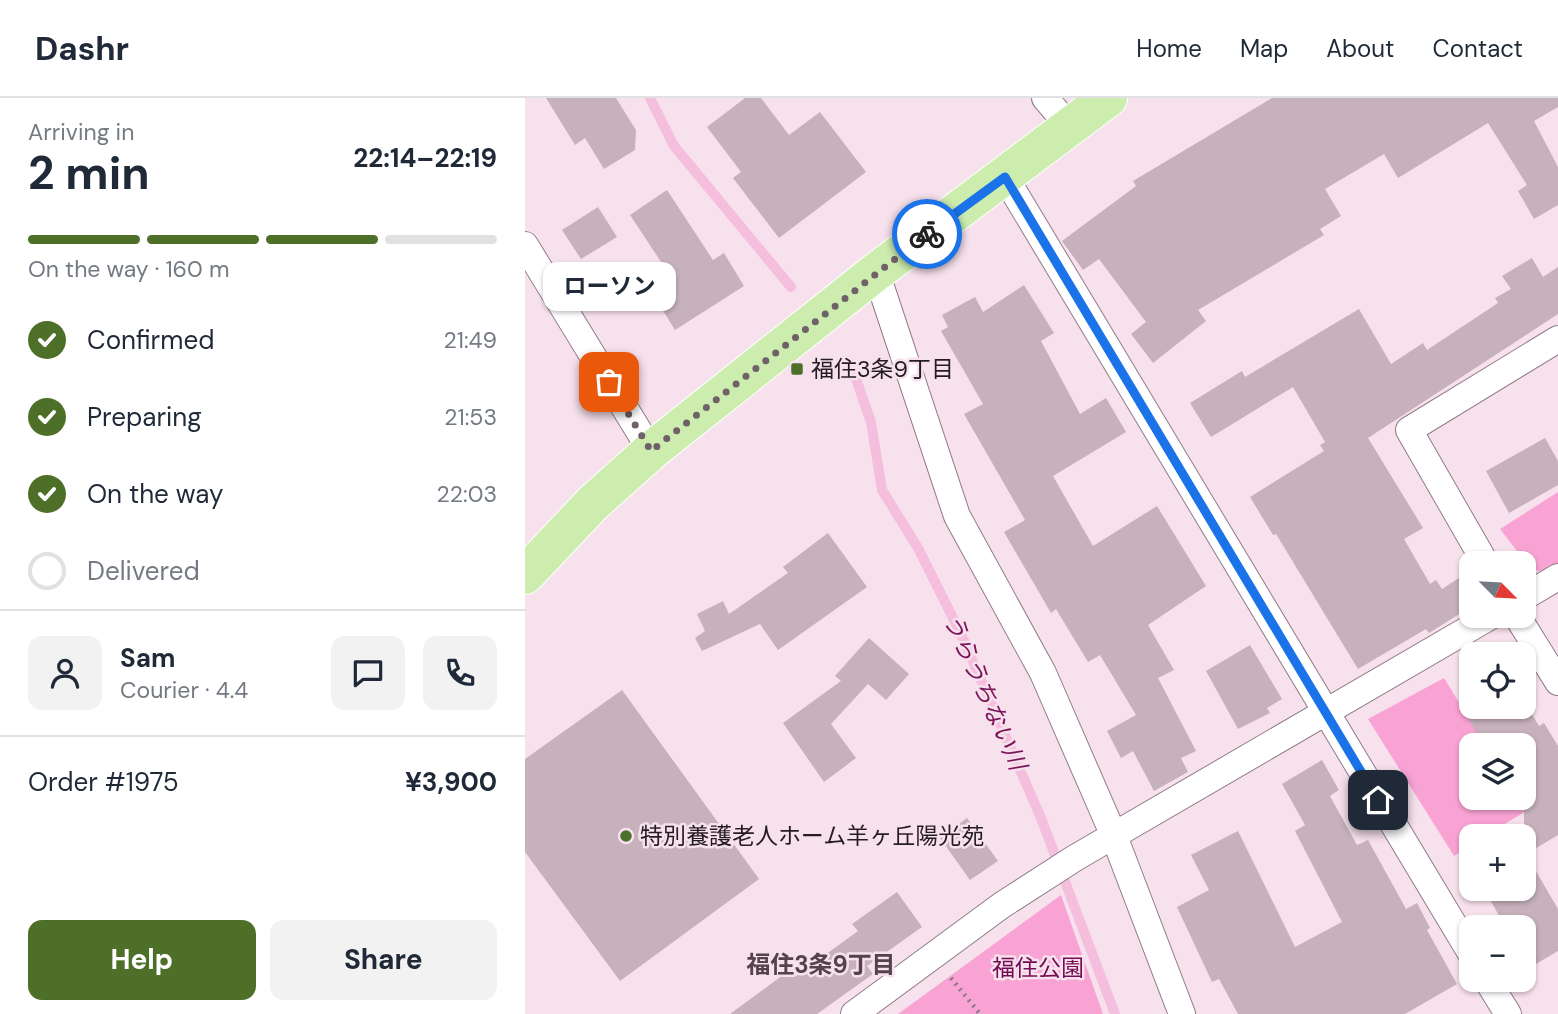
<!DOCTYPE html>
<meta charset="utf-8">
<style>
body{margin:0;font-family:"DM Sans","Noto Sans JP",sans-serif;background:#f2f2f3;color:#1f2937;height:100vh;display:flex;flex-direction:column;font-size:26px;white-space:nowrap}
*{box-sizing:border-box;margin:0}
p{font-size:23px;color:#747a83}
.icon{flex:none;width:38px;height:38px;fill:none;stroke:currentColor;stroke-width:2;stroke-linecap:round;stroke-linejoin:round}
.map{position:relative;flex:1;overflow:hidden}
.drawer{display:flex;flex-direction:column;background:#fff;width:525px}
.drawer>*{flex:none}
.needle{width:46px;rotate:114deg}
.controls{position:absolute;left:934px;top:453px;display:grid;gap:14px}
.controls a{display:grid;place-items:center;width:77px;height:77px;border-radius:14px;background:#fff;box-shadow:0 2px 5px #0004;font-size:35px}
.pin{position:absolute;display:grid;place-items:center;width:60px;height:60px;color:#fff;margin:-30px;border-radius:14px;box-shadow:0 4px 10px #0006}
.courier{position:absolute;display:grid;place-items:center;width:70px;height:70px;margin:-35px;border:5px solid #1a73e8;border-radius:50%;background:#fff;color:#222;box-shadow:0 2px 9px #0007}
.bubble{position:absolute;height:49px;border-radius:14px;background:#fff;box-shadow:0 2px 5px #0004;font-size:23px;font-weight:700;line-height:49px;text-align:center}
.headline em{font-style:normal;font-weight:700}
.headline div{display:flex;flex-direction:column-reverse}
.headline{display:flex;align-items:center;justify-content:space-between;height:119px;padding:0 28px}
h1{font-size:46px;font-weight:700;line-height:52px}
.bar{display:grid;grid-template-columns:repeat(4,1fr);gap:10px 7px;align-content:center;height:84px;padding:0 28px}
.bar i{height:9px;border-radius:5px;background:#e0e1e3}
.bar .active{background:#4d6f27}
.bar p{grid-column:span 4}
.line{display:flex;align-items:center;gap:18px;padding:0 28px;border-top:2px solid #e0e1e3}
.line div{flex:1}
.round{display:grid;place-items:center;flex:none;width:74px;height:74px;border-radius:14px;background:#f2f2f3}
ol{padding:0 28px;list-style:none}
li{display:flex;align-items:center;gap:21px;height:77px}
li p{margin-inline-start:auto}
li .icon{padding:7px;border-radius:50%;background:#4d6f27;color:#fff;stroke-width:4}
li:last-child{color:#747a83}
li i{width:38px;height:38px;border:4px solid #e0e1e3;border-radius:50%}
.cta{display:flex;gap:14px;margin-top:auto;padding:14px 28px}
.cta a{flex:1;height:80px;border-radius:14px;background:#4d6f27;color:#fff;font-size:28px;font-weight:700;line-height:80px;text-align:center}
.cta a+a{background:#f2f2f3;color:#1f2937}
header{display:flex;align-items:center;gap:42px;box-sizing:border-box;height:98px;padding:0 35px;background:#fff;border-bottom:2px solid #e0e1e3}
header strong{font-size:33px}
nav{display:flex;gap:38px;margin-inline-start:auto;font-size:24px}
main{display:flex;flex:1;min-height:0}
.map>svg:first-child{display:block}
</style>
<header>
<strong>Dashr</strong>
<nav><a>Home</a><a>Map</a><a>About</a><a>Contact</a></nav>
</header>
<main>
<section class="drawer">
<div class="headline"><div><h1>2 min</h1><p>Arriving in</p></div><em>22:14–22:19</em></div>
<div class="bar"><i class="active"></i><i class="active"></i><i class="active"></i><i></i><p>On the way · 160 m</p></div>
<ol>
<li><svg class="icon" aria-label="check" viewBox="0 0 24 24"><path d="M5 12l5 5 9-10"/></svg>Confirmed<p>21:49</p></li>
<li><svg class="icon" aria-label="check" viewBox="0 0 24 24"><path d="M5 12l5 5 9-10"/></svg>Preparing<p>21:53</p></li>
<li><svg class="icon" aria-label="check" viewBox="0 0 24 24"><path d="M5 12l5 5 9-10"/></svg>On the way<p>22:03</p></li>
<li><i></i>Delivered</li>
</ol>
<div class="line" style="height:126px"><a class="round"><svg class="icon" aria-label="person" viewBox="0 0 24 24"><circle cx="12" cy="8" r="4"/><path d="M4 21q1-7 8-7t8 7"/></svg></a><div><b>Sam</b><p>Courier · 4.4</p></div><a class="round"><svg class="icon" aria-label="chat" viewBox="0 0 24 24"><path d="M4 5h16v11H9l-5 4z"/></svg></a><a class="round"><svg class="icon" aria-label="phone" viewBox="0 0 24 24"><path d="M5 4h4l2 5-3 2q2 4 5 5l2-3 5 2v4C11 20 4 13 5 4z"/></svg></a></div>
<div class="line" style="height:91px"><div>Order #1975</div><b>¥3,900</b></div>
<div class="cta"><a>Help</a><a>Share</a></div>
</section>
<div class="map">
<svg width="1033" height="916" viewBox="0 0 1033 916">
<rect width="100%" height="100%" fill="#f7e1ed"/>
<!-- green -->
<path fill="#f9a3d4" d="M1033,394V468L1022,476L1005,470L975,431Z
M919,580L960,647L947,648V700H992L1001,713L960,738H947V747L929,758L843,621Z
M536,797L578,916H373Z"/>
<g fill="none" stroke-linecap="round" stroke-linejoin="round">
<!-- stream -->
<path stroke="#f4bedc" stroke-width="10" d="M125,0L149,48L266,189
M329,275L346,324L357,392L393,450L436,536L516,720L590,916"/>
</g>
<!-- building -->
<path fill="#c6b1bc" d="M21,0H91L111,32L110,52L79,71L60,40L50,47Z
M220,0H236L264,37L295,14L341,74L254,140L208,80L216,74L182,29Z
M747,0H1033V9L1009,23L1033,69V107L1009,121L993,93L1002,87L963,25L873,80L859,56L800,91L816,118L795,131L799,137L673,212L681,223L628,265L606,236L621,224L574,161L558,172L537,143L611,88L608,83Z
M142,92L188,162L199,155L219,188L150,232L129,198L150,185L105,117Z
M73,109L92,139L56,161L37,132Z
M1007,160L1018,179L1033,169V216L843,340L898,430L879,441L905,486L911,482L917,491L937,478L947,494V508L904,535L901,531L833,571L751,436L748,437L725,399L799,353L795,347L800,344L768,289L686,339L665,305L717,273L720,279L834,211L866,266L898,245L902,252L973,205L970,200L986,191L977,178Z
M499,187L529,235L516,243L555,316L581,300L601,334L528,378L568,448L632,408L681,488L623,527L649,572L633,580L671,653L656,660L663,674L629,693L608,653L596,660L582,633L611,617L575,557L563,564L531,511L526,515L479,434L500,422L439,316L458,306L416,233L423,229L417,217L450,199L458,214Z
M1020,340L1033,363V387L984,415L961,373Z
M303,435L342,489L253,552L235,526L177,553L170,540L180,533L172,516L198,503L204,516L263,475L258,469Z
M344,540L384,576L361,602L343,586L306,626L331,660L299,684L258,625L316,583L310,578Z
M725,547L757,601L742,610L745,615L713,631L681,573Z
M97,592L234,781L95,883L0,754V661Z
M937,609H1003L1014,628L1019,625L1033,648V737L1001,756L1033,811V853L999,873V830H981L959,791H999V648H959Z
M797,662L814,692L805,698L832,747L843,742L881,811L892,805L905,830L902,832L932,886L880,916H713L694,881L687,884L652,809L684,792L666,757L713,733L770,849L817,824L770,733L780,727L757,686Z
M442,720L473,763L445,782L415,740Z
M372,794L397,829L342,868L348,876L292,916H205L266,871L271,878L333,833L327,826Z"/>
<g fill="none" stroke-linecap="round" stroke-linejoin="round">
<defs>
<path id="minor" d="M520,0L545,29
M480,79L947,857
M0,147L126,353
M351,174L432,418L518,575L589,738L657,916
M961,466L884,332L1033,241
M999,499L1033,479
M992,518L1033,584
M962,882L983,916
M329,916L477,807L550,760L966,518"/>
<path id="primary" d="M0,477L67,406L126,353L351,174L583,0"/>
</defs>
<!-- minor casing -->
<use href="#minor" stroke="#907c86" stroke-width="28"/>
<!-- primary casing -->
<use href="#primary" stroke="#fff" stroke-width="40"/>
<!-- path -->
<path stroke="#8a7b83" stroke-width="4.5" stroke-dasharray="2 5" stroke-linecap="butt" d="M426,880L455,916"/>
<!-- minor -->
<use href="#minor" stroke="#fff" stroke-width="26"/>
<!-- primary -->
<use href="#primary" stroke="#cdedaf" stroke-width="38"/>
</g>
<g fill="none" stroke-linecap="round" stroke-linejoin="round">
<!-- done -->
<path stroke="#6e6168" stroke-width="7" stroke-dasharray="0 12.6" d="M84,284L126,353L402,136"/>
<!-- route -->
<path stroke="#1a73e8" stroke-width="9" d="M402,136L480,79L853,702"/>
</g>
<!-- markers -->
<g fill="#4d6f27" stroke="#f7e1ed" stroke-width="2.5">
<rect x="265" y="264" width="14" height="14" rx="3.5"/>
<circle cx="101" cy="738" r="7"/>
</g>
<g text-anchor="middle" stroke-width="5" stroke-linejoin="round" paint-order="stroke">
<!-- poi labels -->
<g font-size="23" fill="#241c20" stroke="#f7e1ed" text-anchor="start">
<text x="286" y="279">福住3条9丁目</text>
<text x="115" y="746">特別養護老人ホーム羊ヶ丘陽光苑</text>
</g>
<!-- park labels -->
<g font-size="23" fill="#740b54" stroke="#f7e1ed">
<text x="513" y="878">福住公園</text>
</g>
<!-- water labels -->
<g font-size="24" font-style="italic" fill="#7b145a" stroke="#f7e1ed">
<text transform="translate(460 594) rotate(66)" y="8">うらうちない川</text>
</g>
<!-- neighbourhood labels -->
<g font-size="24" font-weight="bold" fill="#54434c" stroke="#f7e1ed">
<text x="296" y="875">福住3条9丁目</text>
</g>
</g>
</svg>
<div class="controls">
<a><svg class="needle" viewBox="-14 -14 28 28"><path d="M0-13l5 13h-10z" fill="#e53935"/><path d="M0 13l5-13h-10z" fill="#747a83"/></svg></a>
<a><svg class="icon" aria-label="locate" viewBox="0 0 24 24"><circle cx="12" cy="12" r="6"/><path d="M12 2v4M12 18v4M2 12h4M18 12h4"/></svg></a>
<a><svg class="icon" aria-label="layers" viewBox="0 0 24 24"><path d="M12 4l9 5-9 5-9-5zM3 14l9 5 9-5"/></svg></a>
<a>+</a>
<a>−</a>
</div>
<div class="pin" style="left:84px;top:284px;background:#ea580c"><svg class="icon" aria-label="bag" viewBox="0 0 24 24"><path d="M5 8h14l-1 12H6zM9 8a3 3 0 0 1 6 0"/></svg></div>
<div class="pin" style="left:853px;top:702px;background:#1f2937"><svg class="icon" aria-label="home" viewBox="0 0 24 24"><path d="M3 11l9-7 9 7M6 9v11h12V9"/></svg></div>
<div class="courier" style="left:402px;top:136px"><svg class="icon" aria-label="bike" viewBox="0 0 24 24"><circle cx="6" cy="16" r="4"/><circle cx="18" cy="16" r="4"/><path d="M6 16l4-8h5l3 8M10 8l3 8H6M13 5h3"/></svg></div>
<div class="bubble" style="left:18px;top:164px;width:133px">ローソン</div>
</div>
</main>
